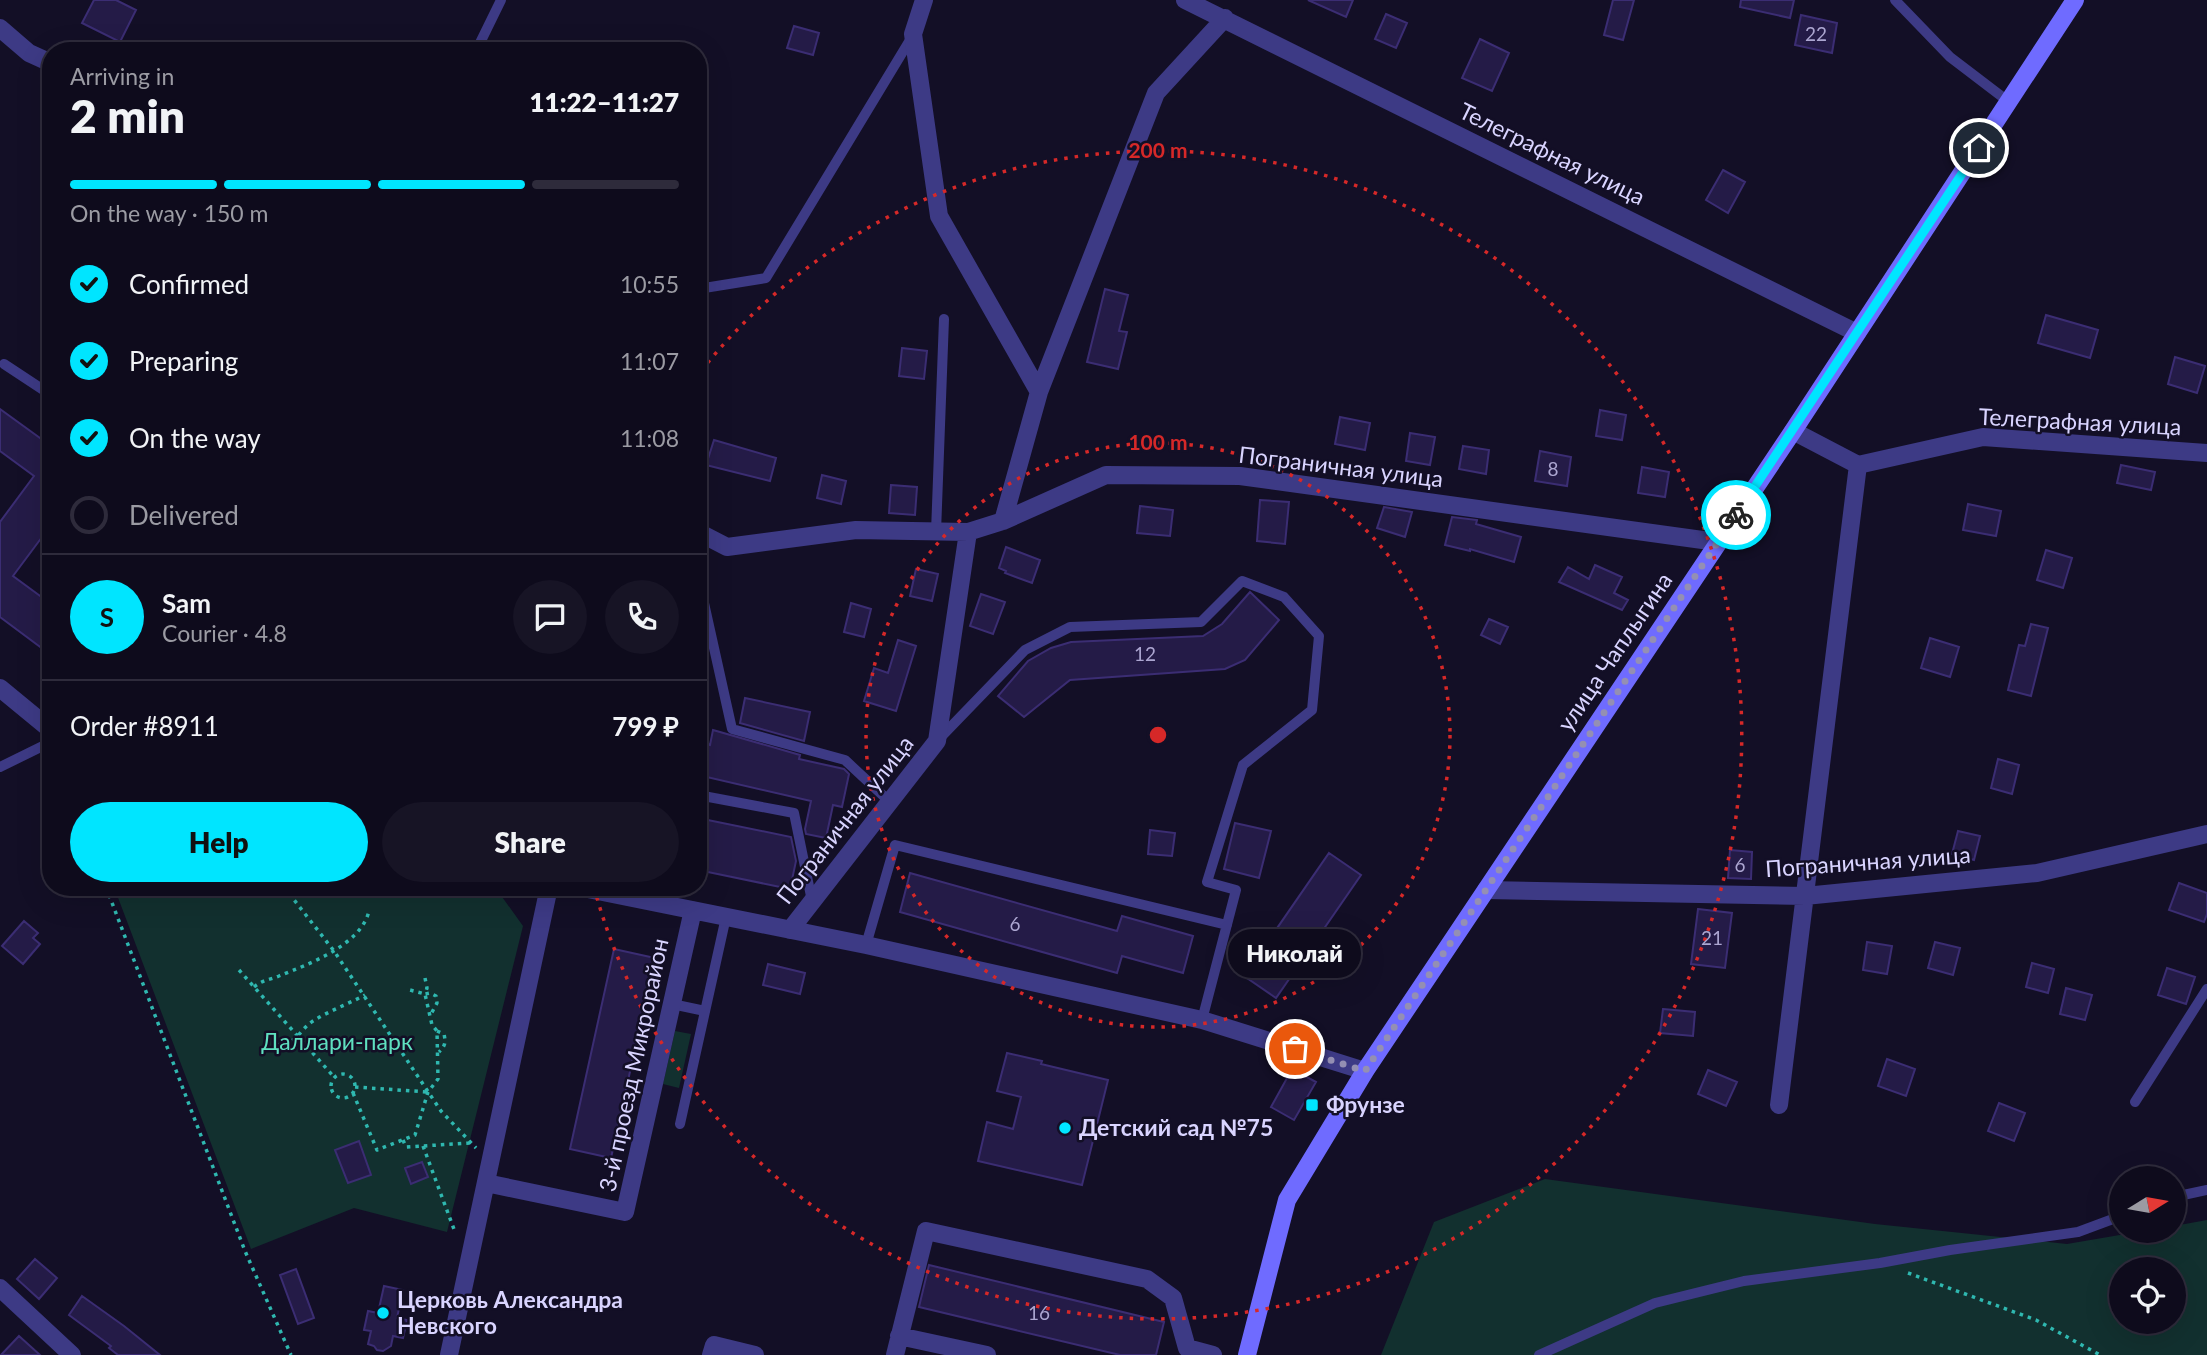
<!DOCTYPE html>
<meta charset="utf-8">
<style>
body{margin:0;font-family:Lato,sans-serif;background:#171425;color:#f1f3f6;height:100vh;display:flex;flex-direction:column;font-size:26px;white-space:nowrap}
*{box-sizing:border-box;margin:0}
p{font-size:23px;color:#9b9ba3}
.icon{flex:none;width:38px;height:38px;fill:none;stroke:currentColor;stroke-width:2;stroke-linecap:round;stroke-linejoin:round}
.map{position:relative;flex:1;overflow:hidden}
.details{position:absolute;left:42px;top:42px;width:665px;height:854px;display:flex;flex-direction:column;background:#0e0b1c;border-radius:28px;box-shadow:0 7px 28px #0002,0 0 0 2px #2e2b3b}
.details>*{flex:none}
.needle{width:46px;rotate:79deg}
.fabs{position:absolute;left:2109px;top:1166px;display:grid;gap:14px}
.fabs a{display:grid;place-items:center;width:77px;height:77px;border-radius:50%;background:#0e0b1c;box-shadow:0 7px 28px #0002,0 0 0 2px #2e2b3b;font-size:35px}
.pin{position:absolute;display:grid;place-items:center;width:60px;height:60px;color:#fff;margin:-30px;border:4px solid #fff;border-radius:50%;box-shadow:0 2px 7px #0007}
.courier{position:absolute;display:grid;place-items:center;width:70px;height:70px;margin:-35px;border:5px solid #00e5ff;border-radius:50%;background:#fff;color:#222;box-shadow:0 2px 9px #0007}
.bubble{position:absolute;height:49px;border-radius:24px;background:#0e0b1c;box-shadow:0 7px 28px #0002,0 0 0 2px #2e2b3b;font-size:23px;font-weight:800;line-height:49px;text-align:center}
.headline em{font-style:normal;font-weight:800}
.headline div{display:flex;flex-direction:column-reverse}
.headline{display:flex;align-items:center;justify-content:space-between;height:119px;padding:0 28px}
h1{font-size:46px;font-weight:800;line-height:52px}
.bar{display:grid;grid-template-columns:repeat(4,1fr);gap:10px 7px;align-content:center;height:84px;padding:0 28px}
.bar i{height:9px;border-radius:5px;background:#2e2b3b}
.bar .on{background:#00e5ff}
.bar p{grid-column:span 4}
.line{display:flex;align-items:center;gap:18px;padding:0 28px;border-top:2px solid #2e2b3b}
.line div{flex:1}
.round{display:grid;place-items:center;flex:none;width:74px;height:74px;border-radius:37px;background:#171425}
ol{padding:0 28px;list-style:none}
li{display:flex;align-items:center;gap:21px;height:77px}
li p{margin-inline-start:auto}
li .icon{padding:7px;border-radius:50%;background:#00e5ff;color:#111;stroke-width:4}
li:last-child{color:#9b9ba3}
li i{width:38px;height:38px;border:4px solid #2e2b3b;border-radius:50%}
.primary-button{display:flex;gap:14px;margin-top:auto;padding:14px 28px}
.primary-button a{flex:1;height:80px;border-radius:42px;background:#00e5ff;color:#111;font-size:28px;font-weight:800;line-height:80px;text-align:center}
.primary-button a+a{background:#171425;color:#f1f3f6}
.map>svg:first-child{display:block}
</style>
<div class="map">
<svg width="2207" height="1355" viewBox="0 0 2207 1355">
<rect width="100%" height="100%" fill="#130f26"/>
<!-- green -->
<path fill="#12302f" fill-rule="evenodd" d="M114,887H495L523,926L447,1232L354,1208L251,1249Z
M675,1031L691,1034L679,1088L663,1084Z
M1545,1179L1875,1224L2067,1244L2149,1230H2174V1226L2207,1220V1355H1381L1434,1222ZM2121,1269H2174V1321H2121Z"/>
<!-- building -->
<path fill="#241b47" stroke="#3b2d73" stroke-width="2" d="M94,0H116L136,10L120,42L82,23Z
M1308,0H1353L1346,17Z
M1613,0H1634L1623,40L1604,35Z
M1741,0H1794L1790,18L1740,7Z
M1386,14L1407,23L1396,48L1375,39Z
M1801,15L1837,23L1832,53L1795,45Z
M794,26L819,33L813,55L787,48Z
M1480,39L1509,53L1492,91L1462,78Z
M1723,170L1745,182L1728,213L1706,200Z
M1105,289L1128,295L1119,331L1127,332L1118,369L1087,362Z
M2046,315L2098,330L2090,358L2038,343Z
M902,348L927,351L924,379L899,376Z
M2175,357L2205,366L2197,393L2168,384Z
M0,409L51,446V525L13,576L51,604V655L0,617V522L34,476L0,451Z
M1600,410L1626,415L1622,440L1596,436Z
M1340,417L1370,423L1365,450L1335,444Z
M1410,433L1435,437L1430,465L1406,461Z
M714,440L776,458L770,481L706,465Z
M1463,446L1489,450L1486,474L1459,469Z
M1540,451L1571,457L1567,486L1535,481Z
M2121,465L2155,472L2151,490L2117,483Z
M1642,467L1669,472L1665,497L1638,493Z
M822,475L846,481L841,504L817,498Z
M891,485L917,487L915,515L889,513Z
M1260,500L1289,502L1285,544L1257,541Z
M1968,504L2001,511L1996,536L1963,530Z
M1140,506L1173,510L1170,536L1137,533Z
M1384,507L1412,512L1405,537L1377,528Z
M1452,517L1477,520L1476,524L1521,537L1514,562L1470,549V551L1445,545Z
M1006,547L1040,560L1032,583L1005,573L1006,571L999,568Z
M2046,550L2072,558L2063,588L2037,580Z
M1595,565L1622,577L1614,593L1628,600L1622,610L1559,582L1568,567L1589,579Z
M916,569L938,574L932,601L910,596Z
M1250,592L1279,620L1245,660L1225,669L1070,680L1024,717L998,696L1028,661L1051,648L1071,642L1203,636L1222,624Z
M981,594L1005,602L993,634L970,626Z
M851,603L871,609L864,637L844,632Z
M1489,619L1508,627L1500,644L1481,635Z
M2031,624L2048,628L2031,696L2008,690L2019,645L2025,646Z
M1930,638L1959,647L1950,677L1921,668Z
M898,640L916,646L896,711L864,701L874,668L888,673Z
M745,698L810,712L804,741L740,723Z
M713,730L800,755L799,759L844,769L849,774L842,807L833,805L826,838L806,834L805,829L811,801L698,775V742L710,745Z
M1998,759L2019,765L2012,794L1991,788Z
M698,818L791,837L796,861L790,889L698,870Z
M1235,823L1271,831L1259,878L1224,869Z
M1150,830L1175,833L1172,856L1148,854Z
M1958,831L1980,836L1974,860L1952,854Z
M1730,850L1752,852L1751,879L1728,878Z
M1329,853L1361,875L1276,998L1244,976Z
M910,873L1117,931L1122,916L1193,936L1183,973L1122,956L1117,973L900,912Z
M2179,883L2207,893V914L2204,922L2169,910Z
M1698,909L1732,913L1725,968L1691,964Z
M24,921L38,933L33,938L40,944L23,964L2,946Z
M1867,942L1892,946L1887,974L1863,970Z
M1935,942L1960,948L1953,975L1928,968Z
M614,949L655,958L611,1158L570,1149Z
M2032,963L2054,969L2048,993L2026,987Z
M768,964L805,973L800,994L763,985Z
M2167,968L2195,977L2186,1004L2158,995Z
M2066,988L2092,995L2085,1020L2060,1014Z
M1663,1009L1695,1012L1693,1036L1660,1033Z
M1007,1053L1042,1061L1041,1064L1108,1080L1082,1185L978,1161L987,1122L1013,1129L1021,1097L997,1091Z
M1887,1059L1915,1069L1906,1096L1878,1086Z
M1292,1069L1316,1082L1294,1120L1271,1107Z
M1708,1070L1737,1082L1726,1106L1698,1094Z
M1999,1103L2025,1113L2014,1141L1988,1131Z
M359,1141L371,1175L348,1183L335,1150Z
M422,1162L428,1177L411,1184L405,1168Z
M35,1259L57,1278L39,1299L17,1279Z
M929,1265L1164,1322L1156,1355H1120L919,1307Z
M296,1269L314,1318L298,1324L280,1275Z
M384,1286L403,1290L397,1318L407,1320L403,1338L393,1336L391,1346L383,1351L377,1350L374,1346L368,1344L371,1331L364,1330L368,1311L378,1313Z
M82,1296L124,1326L160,1355H118L109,1348L111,1346L69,1315Z
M19,1336L40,1355H1Z"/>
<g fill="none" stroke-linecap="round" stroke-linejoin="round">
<!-- path -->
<path stroke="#2fb8b0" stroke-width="3.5" stroke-dasharray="3.5 5" stroke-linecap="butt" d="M106,887L245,1251L291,1355
M284,887L334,951L441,1111L476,1148
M239,970L334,1077
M425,978L427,988L425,994L430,993L436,996L437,1003L431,1014
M254,987C262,980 269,980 279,976C309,964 361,945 369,911
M437,1031L444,1034C446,1043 445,1046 439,1052
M276,1045C298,1044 298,1031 313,1021C329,1011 348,1004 365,995
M331 1086a12 12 0 1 1 24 0a12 12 0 1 1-24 0Z
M355,1087L428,1092
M353,1093L377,1150L415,1135L428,1092L438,1079L437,1031L432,1025L425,994L410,990
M403,1140L406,1147L470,1143
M423,1146L455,1232
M1908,1273L2036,1320L2100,1355"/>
<!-- lane -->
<path stroke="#3d3a85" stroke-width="10" d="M1895,0L1950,57L2009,102
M474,51L478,47L501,0
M698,289L766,278L913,35
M4,364L51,395
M936,532L944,319
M698,576L732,729L845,760L890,802
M940,738L1025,650L1070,627L1201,622L1242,581L1284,597L1319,636L1312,710L1243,765L1207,882L1236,890L1202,1020
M0,767L51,742
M698,795L794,813L812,901
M866,945L895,845L1227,925
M672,1004L705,1011
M2135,1102L2207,989
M680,1124L726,917
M2174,1197L2207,1190
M1539,1355L1655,1303L1744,1281L1880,1263L1950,1250L2078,1232L2121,1216"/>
<!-- street -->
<path stroke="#3d3a85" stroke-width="18" d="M924,0L913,34L939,216L1039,392
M1185,0L1857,333
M0,28L29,53L51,63
M1793,431L1858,465L1983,437L2207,453
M1003,521L1039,392L1156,93L1225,18
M698,532L727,547L856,530L968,532L937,741L790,930
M968,532L1003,521L1106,475L1240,476L1717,542
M0,688L51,730
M578,887L866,945L1202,1020L1365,1071
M1486,890L1805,896L2037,873L2207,834
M1779,1105L1858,465
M486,1183L625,1212L693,910
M0,1288L72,1355
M899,1336L987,1355
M449,1355L549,887
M711,1355L714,1345L755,1355
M895,1355L926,1231L1147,1279L1173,1298L1187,1348L1213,1355"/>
<!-- secondary -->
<path stroke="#6f6bff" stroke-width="18" d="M1247,1355L1287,1200L1365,1071L1793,431L2075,0"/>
</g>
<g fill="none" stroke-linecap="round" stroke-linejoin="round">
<!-- done -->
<path stroke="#948fb3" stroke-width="7" stroke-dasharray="0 12.6" d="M1295,1049L1365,1071L1736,515"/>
<!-- route -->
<path stroke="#00e5ff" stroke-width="9" d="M1736,515L1979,148"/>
</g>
<!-- distance rings -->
<g fill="none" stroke="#d62828" stroke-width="3.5" stroke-dasharray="3.5 7">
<circle cx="1158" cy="735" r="292"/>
<path d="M701 371A584 584 0 1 1 595 891"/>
</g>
<!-- markers -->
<g fill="#00e5ff" stroke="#130f26" stroke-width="2.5">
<rect x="1305" y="1098" width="14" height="14" rx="3.5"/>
<circle cx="1065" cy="1128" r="7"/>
<circle cx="383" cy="1313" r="7"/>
</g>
<g text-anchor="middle" stroke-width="5" stroke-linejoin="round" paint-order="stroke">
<!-- number labels -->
<g font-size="19" fill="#aca6d1">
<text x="1816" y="41">22</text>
<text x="1553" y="476">8</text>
<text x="1145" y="661">12</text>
<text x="1740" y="872">6</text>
<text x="1015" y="931">6</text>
<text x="1712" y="945">21</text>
<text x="1039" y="1320">16</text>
</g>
<!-- street labels -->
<g font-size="23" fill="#d9d4ff" stroke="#130f26">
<text transform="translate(1552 154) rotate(26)" y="8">Телеграфная улица</text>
<text transform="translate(2080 422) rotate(3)" y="8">Телеграфная улица</text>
<text transform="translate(1341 467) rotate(7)" y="8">Пограничная улица</text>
<text transform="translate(1615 652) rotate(-56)" y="8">улица Чаплыгина</text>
<text transform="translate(845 820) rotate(-52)" y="8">Пограничная улица</text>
<text transform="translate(1868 862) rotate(-4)" y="8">Пограничная улица</text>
<text transform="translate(634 1065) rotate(-78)" y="8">3-й проезд Микрорайон</text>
</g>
<!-- park labels -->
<g font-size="23" fill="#5fe0c0" stroke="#130f26">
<text x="337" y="1050">Даллари-парк</text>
</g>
<!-- poi labels -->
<g font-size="23" font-weight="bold" fill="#d9d4ff" stroke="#130f26" text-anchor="start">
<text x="1326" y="1113">Фрунзе</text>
<text x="1079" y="1136">Детский сад №75</text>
<text x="397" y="1308">Церковь Александра<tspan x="397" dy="26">Невского</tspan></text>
</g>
</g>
<circle cx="1158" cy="735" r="10" fill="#d62828" stroke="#130f26" stroke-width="3.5"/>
<g font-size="21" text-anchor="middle" font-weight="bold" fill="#d62828" stroke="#130f26" stroke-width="5" stroke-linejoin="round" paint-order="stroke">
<text x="1158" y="158">200 m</text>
<text x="1158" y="450">100 m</text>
</g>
</svg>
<div class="fabs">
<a><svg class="needle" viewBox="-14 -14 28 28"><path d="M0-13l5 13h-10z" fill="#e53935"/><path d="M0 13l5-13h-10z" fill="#9b9ba3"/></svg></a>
<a><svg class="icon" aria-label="locate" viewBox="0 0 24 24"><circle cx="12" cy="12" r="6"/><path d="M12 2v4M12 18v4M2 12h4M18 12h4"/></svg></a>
</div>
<div class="pin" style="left:1295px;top:1049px;background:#ea580c"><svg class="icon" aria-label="bag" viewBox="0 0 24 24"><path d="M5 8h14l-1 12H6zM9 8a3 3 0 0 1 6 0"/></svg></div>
<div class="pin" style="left:1979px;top:148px;background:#1f2937"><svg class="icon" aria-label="home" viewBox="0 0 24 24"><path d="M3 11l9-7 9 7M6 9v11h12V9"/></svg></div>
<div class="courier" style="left:1736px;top:515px"><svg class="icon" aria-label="bike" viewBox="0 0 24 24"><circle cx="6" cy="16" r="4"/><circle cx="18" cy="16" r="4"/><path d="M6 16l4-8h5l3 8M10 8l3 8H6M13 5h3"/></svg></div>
<div class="bubble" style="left:1228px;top:929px;width:133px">Николай</div>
<section class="details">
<div class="headline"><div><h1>2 min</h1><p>Arriving in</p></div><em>11:22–11:27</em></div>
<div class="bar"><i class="on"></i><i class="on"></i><i class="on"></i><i></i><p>On the way · 150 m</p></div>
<ol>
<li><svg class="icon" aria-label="check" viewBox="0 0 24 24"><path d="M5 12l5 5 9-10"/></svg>Confirmed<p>10:55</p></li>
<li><svg class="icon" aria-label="check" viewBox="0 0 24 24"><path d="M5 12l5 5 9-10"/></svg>Preparing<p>11:07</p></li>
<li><svg class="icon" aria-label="check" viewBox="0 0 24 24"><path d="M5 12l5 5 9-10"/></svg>On the way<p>11:08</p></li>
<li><i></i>Delivered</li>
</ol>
<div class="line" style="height:126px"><b class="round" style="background:#00e5ff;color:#111">S</b><div><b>Sam</b><p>Courier · 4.8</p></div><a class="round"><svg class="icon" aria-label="chat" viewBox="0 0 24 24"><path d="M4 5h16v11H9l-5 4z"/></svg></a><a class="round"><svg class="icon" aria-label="phone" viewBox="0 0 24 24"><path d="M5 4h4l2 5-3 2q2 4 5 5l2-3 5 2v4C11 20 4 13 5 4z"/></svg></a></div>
<div class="line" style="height:91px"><div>Order #8911</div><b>799 ₽</b></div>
<div class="primary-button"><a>Help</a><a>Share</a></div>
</section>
</div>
